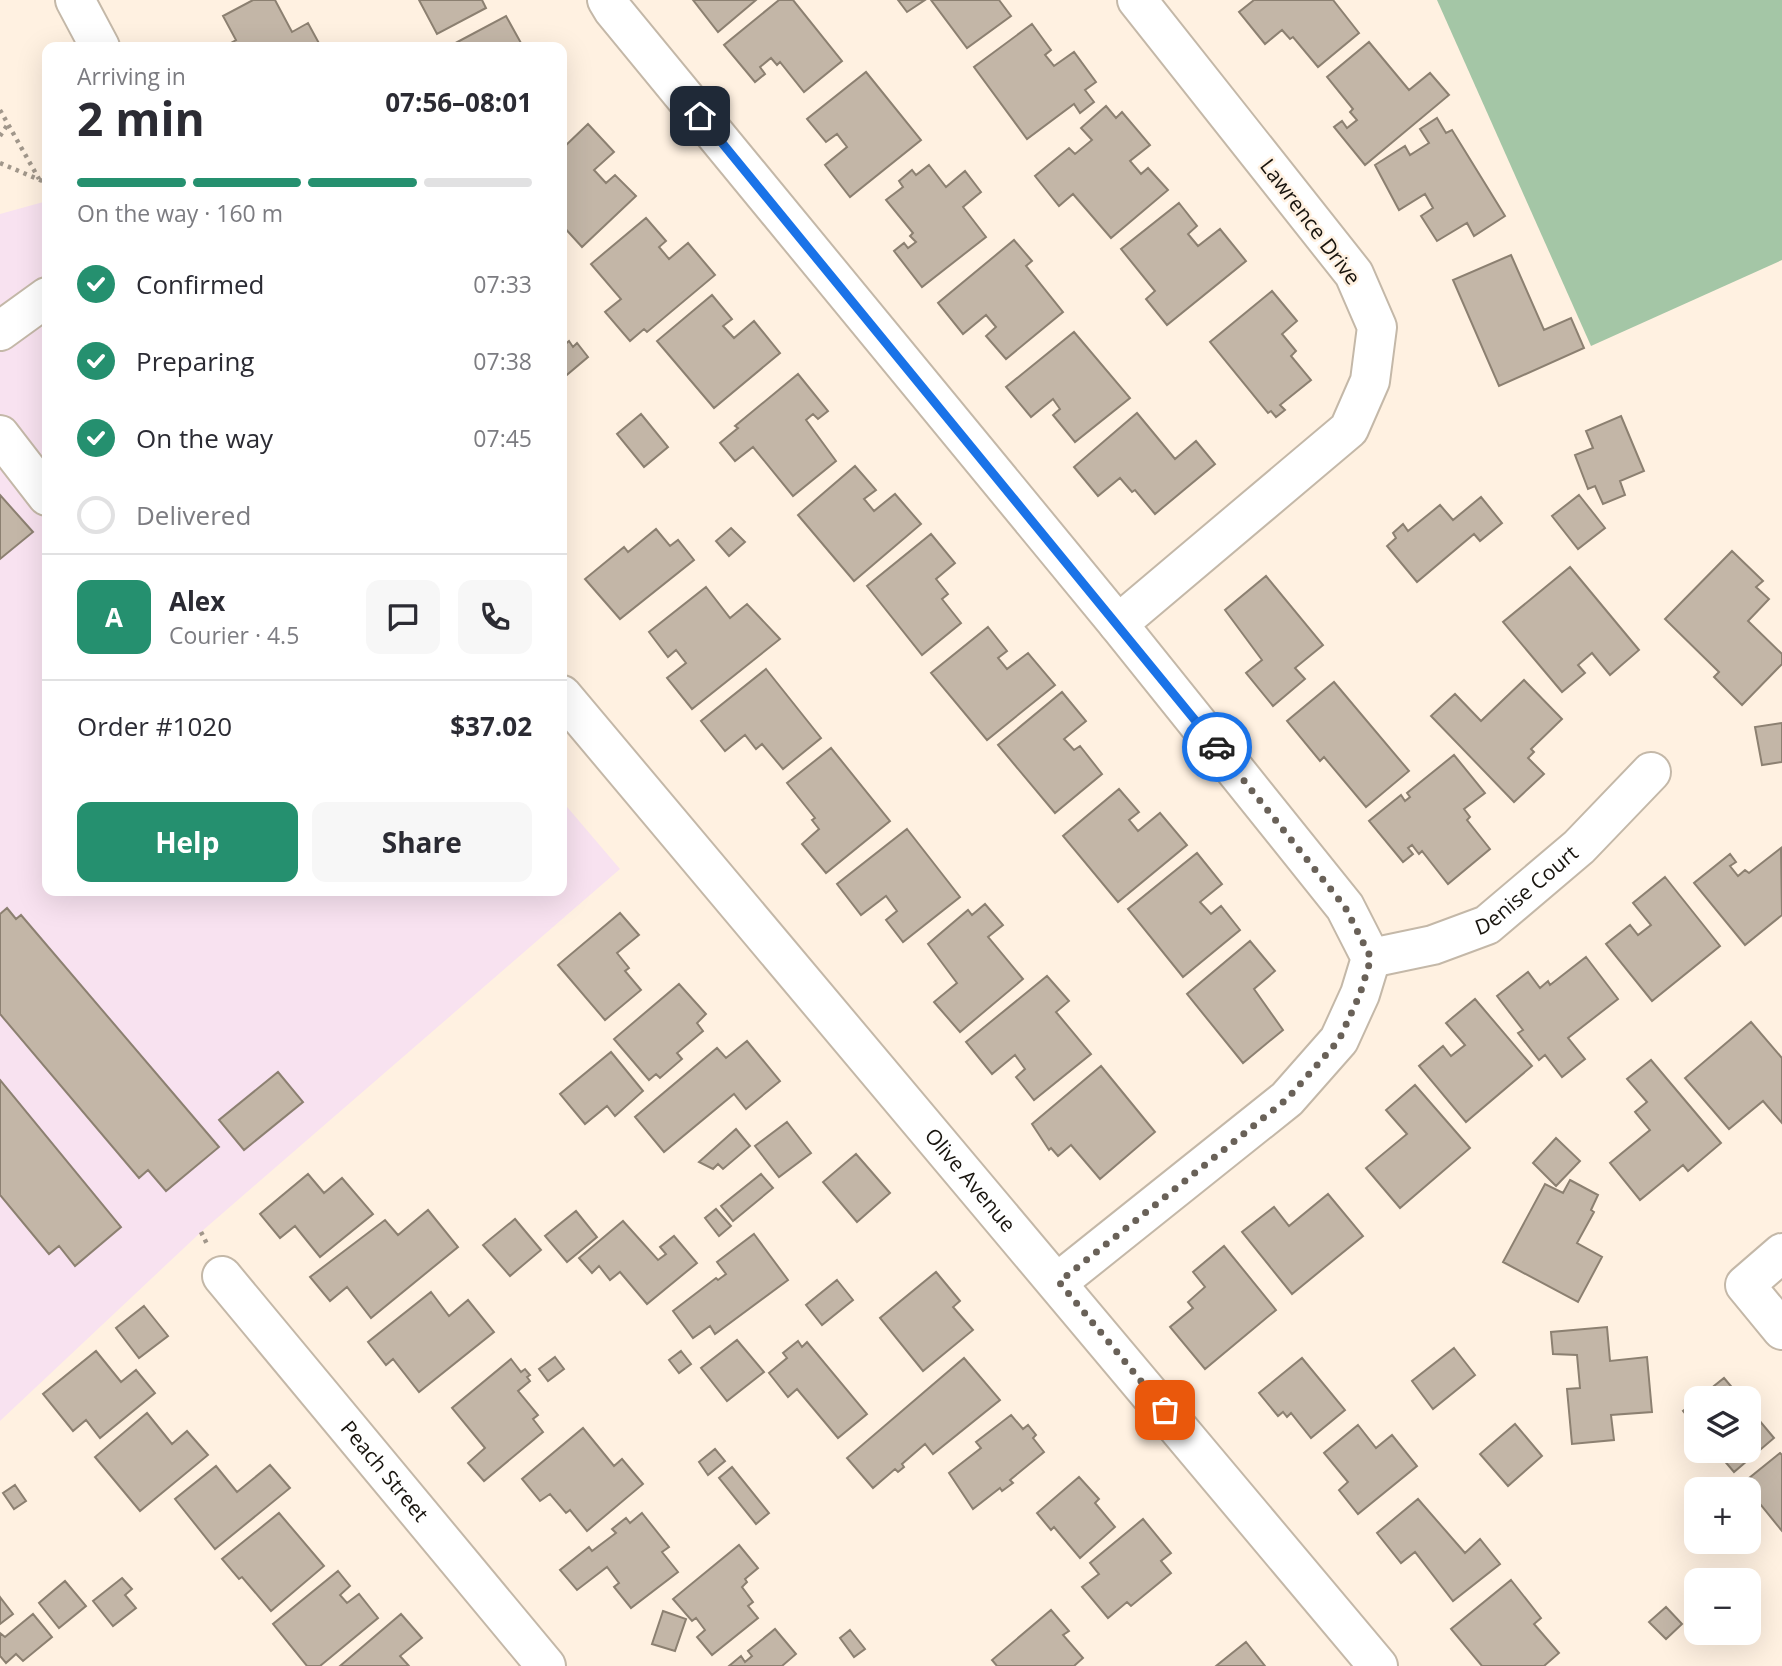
<!DOCTYPE html>
<meta charset="utf-8">
<style>
body{margin:0;font-family:"Open Sans",sans-serif;background:#f7f7f7;color:#2b2b33;height:100vh;display:flex;flex-direction:column;font-size:26px;white-space:nowrap}
*{box-sizing:border-box;margin:0}
p{font-size:23px;color:#7c7c81}
.icon{flex:none;width:38px;height:38px;fill:none;stroke:currentColor;stroke-width:2;stroke-linecap:round;stroke-linejoin:round}
.map{position:relative;flex:1;overflow:hidden}
.panel{position:absolute;left:42px;top:42px;width:525px;height:854px;display:flex;flex-direction:column;background:#fff;border-radius:14px;box-shadow:0 7px 28px #0002}
.panel>*{flex:none}
.tools{position:absolute;left:1684px;top:1386px;display:grid;gap:14px}
.tools a{display:grid;place-items:center;width:77px;height:77px;border-radius:14px;background:#fff;box-shadow:0 7px 28px #0002;font-size:35px}
.pin{position:absolute;display:grid;place-items:center;width:60px;height:60px;color:#fff;margin:-30px;border-radius:14px;box-shadow:0 4px 10px #0006}
.courier{position:absolute;display:grid;place-items:center;width:70px;height:70px;margin:-35px;border:5px solid #1a73e8;border-radius:50%;background:#fff;color:#222;box-shadow:0 2px 9px #0007}
.headline em{font-style:normal;font-weight:700}
.headline div{display:flex;flex-direction:column-reverse}
.headline{display:flex;align-items:center;justify-content:space-between;height:119px;padding:0 35px}
h1{font-size:46px;font-weight:700;line-height:52px}
.bar{display:grid;grid-template-columns:repeat(4,1fr);gap:10px 7px;align-content:center;height:84px;padding:0 35px}
.bar i{height:9px;border-radius:5px;background:#e1e1e2}
.bar .active{background:#25906f}
.bar p{grid-column:span 4}
.line{display:flex;align-items:center;gap:18px;padding:0 35px;border-top:2px solid #e1e1e2}
.line div{flex:1}
.round{display:grid;place-items:center;flex:none;width:74px;height:74px;border-radius:14px;background:#f7f7f7}
ol{padding:0 35px;list-style:none}
li{display:flex;align-items:center;gap:21px;height:77px}
li p{margin-inline-start:auto}
li .icon{padding:7px;border-radius:50%;background:#25906f;color:#fff;stroke-width:4}
li:last-child{color:#7c7c81}
li i{width:38px;height:38px;border:4px solid #e1e1e2;border-radius:50%}
.cta{display:flex;gap:14px;margin-top:auto;padding:14px 35px}
.cta a{flex:1;height:80px;border-radius:14px;background:#25906f;color:#fff;font-size:28px;font-weight:700;line-height:80px;text-align:center}
.cta a+a{background:#f7f7f7;color:#2b2b33}
.map>svg:first-child{display:block}
</style>
<div class="map">
<svg width="1782" height="1666" viewBox="0 0 1782 1666">
<rect width="100%" height="100%" fill="#fff1e1"/>
<!-- education -->
<path fill="#f8e2f0" d="M47,201V891H562V801L620,869L201,1232L0,1421V214Z"/>
<!-- forest -->
<path fill="#a4c6a6" d="M1437,0H1782V260L1591,346Z"/>
<!-- building -->
<path fill="#c3b6a7" stroke="#8c8071" stroke-width="2" d="M253,0H275L292,32L308,23L321,47H231L229,44L236,40L223,16Z
M419,0H482L486,8L437,34Z
M693,0H756L718,32Z
M779,0H793L842,61L804,92L780,62L777,65L771,58L760,67L765,74L755,82L724,45Z
M898,0H925L907,12Z
M931,0H999L1011,16L967,48Z
M1254,0H1333L1359,33L1318,67L1293,37L1290,39L1282,30L1265,44L1239,12Z
M506,16L521,43L513,47H448Z
M1032,24L1051,50L1045,55L1054,66L1074,52L1096,82L1085,90L1094,102L1080,113L1074,104L1027,139L974,67Z
M1369,42L1409,90L1430,73L1449,95L1365,165L1334,127L1342,121L1347,128L1357,120L1350,112L1353,109L1327,77Z
M866,72L921,140L850,197L825,165L847,147L837,134L826,142L807,119Z
M1106,106L1116,118L1122,112L1150,145L1130,161L1141,174L1148,168L1168,190L1111,238L1073,194L1059,206L1035,176L1069,148L1075,154L1092,140L1081,128Z
M1437,118L1446,133L1452,130L1505,216L1474,236L1467,223L1437,241L1421,216L1433,208L1425,194L1399,210L1375,165L1405,146L1410,155L1429,143L1420,129Z
M588,124L614,152L594,170L606,183L615,175L636,196L582,247L562,225V149Z
M929,165L946,187L965,171L981,192L963,207L986,237L922,287L894,251L904,243L908,248L916,242L910,236L913,233L886,200L903,187L899,181L912,170L916,175Z
M1179,203L1197,226L1188,234L1198,246L1220,229L1246,261L1167,325L1146,299L1155,291L1121,249Z
M646,218L666,241L659,247L669,259L688,243L715,275L647,332L644,329L630,341L605,312L621,299L591,264Z
M1014,240L1032,261L1026,266L1063,312L1006,359L986,336L996,327L986,315L963,334L938,303Z
M1511,255L1544,330L1571,318L1584,348L1499,386L1453,280Z
M1272,291L1297,321L1282,334L1296,351L1291,356L1311,380L1280,405L1285,410L1276,417L1271,411L1268,413L1210,342Z
M712,295L732,319L723,326L734,338L754,321L780,353L714,408L657,341Z
M1074,332L1130,398L1075,442L1053,415L1060,409L1053,399L1031,417L1006,387Z
M569,341L573,347L577,343L588,357L562,379V347Z
M798,374L828,411L818,419L813,414L806,420L836,461L793,496L753,447L735,461L720,443L738,428L735,426Z
M1137,413L1175,459L1196,441L1215,464L1155,514L1135,490L1132,492L1120,478L1098,496L1074,467Z
M641,414L668,447L644,467L617,434Z
M1621,416L1644,471L1620,481L1625,495L1603,504L1595,486L1588,489L1575,455L1593,448L1586,431Z
M855,466L876,490L864,499L874,511L895,494L921,524L854,581L798,515Z
M0,495L33,532L0,559Z
M1579,495L1605,528L1578,549L1552,516Z
M1481,497L1502,523L1480,541L1474,534L1417,582L1387,546L1396,538L1393,533L1403,524L1408,531L1440,505L1453,520Z
M731,528L745,542L729,556L716,541Z
M656,529L670,546L678,540L694,560L620,619L585,579L624,547L628,552Z
M931,534L955,563L936,579L948,594L942,599L961,623L922,655L867,586Z
M1732,551L1763,581L1756,587L1769,599L1748,621L1782,654V664L1742,705L1714,677L1719,672L1665,619Z
M1570,567L1639,650L1610,675L1592,653L1578,665L1585,673L1562,692L1503,622Z
M1266,576L1323,645L1295,668L1305,679L1273,706L1246,673L1262,660L1225,610Z
M706,587L730,618L747,604L780,639L692,709L667,678L686,663L676,650L668,657L649,632Z
M988,627L1007,651L998,658L1007,669L1028,653L1055,685L987,740L931,673Z
M766,669L821,738L783,769L762,744L756,749L745,735L725,751L701,721Z
M1524,680L1562,719L1531,749L1534,752L1528,758L1544,774L1514,802L1431,716L1455,694L1481,721Z
M1334,682L1409,771L1366,807L1324,757L1320,761L1287,721Z
M1062,692L1086,721L1064,739L1074,750L1080,746L1102,774L1055,813L998,745Z
M1782,723V762L1762,765L1755,727Z
M831,748L890,821L826,873L802,844L819,829L812,820L815,818L787,783Z
M1454,755L1485,793L1464,809L1470,817L1467,820L1490,849L1448,884L1422,851L1419,854L1412,845L1408,848L1413,854L1403,862L1369,821L1401,795L1405,801L1410,797L1407,793Z
M1119,789L1139,812L1129,820L1138,831L1160,813L1187,845L1118,902L1063,836Z
M907,829L960,897L903,942L886,920L897,911L886,896L861,915L837,884Z
M1781,848L1782,915L1745,945L1694,883L1730,854L1736,862L1730,866L1738,876L1745,870L1749,873Z
M1197,853L1222,884L1200,902L1211,914L1221,906L1240,930L1183,977L1128,909Z
M1665,877L1720,946L1652,1001L1606,944L1630,925L1638,935L1651,925L1633,903Z
M985,904L1003,925L988,937L1023,979L960,1032L934,1002L957,983L928,944L968,910L972,915Z
M7,908L16,919L21,915L219,1147L166,1191L148,1170L139,1178L0,1014V914Z
M620,913L639,935L617,953L629,968L625,971L641,990L605,1020L558,965Z
M1250,941L1275,971L1254,989L1283,1030L1243,1063L1187,994Z
M1586,957L1618,999L1568,1038L1585,1059L1562,1077L1545,1055L1539,1060L1518,1033L1523,1030L1497,996L1528,972L1540,988L1548,981L1550,985Z
M1047,976L1069,1001L1056,1012L1091,1054L1034,1100L1016,1077L1025,1069L1015,1055L992,1074L966,1042Z
M679,984L706,1014L697,1023L703,1031L677,1053L682,1059L660,1078L656,1074L649,1080L614,1039Z
M1475,999L1532,1066L1466,1122L1419,1066L1443,1046L1451,1056L1465,1045L1446,1023Z
M1751,1022L1782,1058V1123L1763,1101L1729,1129L1685,1078Z
M747,1041L780,1081L746,1109L734,1094L664,1152L635,1117L717,1048L726,1058Z
M611,1052L643,1091L615,1116L607,1106L585,1124L560,1094Z
M1651,1060L1721,1143L1688,1171L1683,1165L1640,1200L1610,1163L1650,1130L1635,1112L1647,1102L1627,1079Z
M1101,1066L1155,1132L1100,1179L1071,1145L1058,1156L1051,1148L1049,1150L1032,1124Z
M278,1072L303,1102L244,1150L219,1120Z
M0,1080L121,1227L75,1266L59,1246L49,1254L0,1195Z
M1415,1085L1470,1148L1400,1208L1366,1168L1407,1134L1386,1110Z
M787,1122L811,1153L779,1177L755,1146Z
M736,1129L750,1146L723,1169L718,1164L713,1169L699,1162Z
M1556,1138L1580,1161L1556,1186L1533,1163Z
M856,1154L890,1193L857,1222L823,1182Z
M308,1174L324,1193L342,1178L373,1214L320,1257L295,1226L280,1238L260,1214Z
M761,1174L773,1188L733,1221L721,1206Z
M1570,1180L1598,1195L1591,1210L1594,1212L1577,1243L1602,1257L1578,1302L1503,1262L1545,1184L1563,1193Z
M1328,1194L1363,1236L1292,1294L1242,1232L1274,1207L1289,1226Z
M716,1209L731,1226L719,1236L705,1218Z
M428,1210L458,1247L371,1318L347,1287L330,1301L310,1277L385,1220L398,1235Z
M576,1211L597,1237L567,1262L545,1236Z
M515,1219L541,1250L510,1276L483,1245Z
M623,1221L658,1260L666,1254L660,1247L674,1236L697,1263L647,1304L620,1272L610,1280L599,1266L592,1273L579,1258Z
M754,1234L788,1280L715,1334L710,1326L693,1338L673,1311L716,1278L718,1280L726,1274L717,1262Z
M1224,1246L1276,1310L1205,1369L1170,1327L1193,1308L1188,1302L1205,1287L1193,1272Z
M936,1272L960,1301L953,1307L973,1330L923,1371L880,1318Z
M837,1280L853,1300L822,1325L806,1305Z
M431,1292L449,1316L468,1300L494,1332L419,1392L393,1359L386,1365L368,1342Z
M144,1306L168,1336L139,1358L116,1328Z
M1607,1327L1610,1361L1647,1357L1652,1412L1611,1415L1614,1440L1572,1444L1567,1389L1580,1388L1577,1355L1553,1354L1551,1332Z
M737,1340L764,1372L727,1401L701,1368Z
M798,1341L802,1347L807,1342L867,1414L838,1438L797,1389L788,1397L769,1373L787,1358L783,1353Z
M1454,1348L1475,1375L1433,1409L1412,1381Z
M96,1351L121,1382L136,1370L155,1393L100,1438L86,1420L73,1431L43,1394Z
M681,1351L691,1364L679,1373L669,1360Z
M555,1357L564,1369L548,1381L539,1369Z
M964,1358L1000,1400L933,1454L925,1444L902,1464L904,1467L898,1472L895,1469L873,1488L847,1458Z
M1302,1358L1345,1410L1311,1438L1291,1413L1287,1417L1283,1412L1278,1416L1259,1393Z
M511,1359L521,1372L525,1369L530,1375L527,1377L530,1381L518,1391L538,1415L533,1419L543,1432L484,1481L468,1463L485,1448L452,1408Z
M1724,1378L1741,1398H1699Z
M1696,1401V1427L1683,1411Z
M1748,1407L1774,1438L1734,1472L1716,1451H1748Z
M147,1413L172,1444L187,1431L208,1455L140,1511L95,1457Z
M1011,1415L1023,1429L1028,1425L1036,1435L1033,1438L1044,1452L1010,1480L1013,1483L1002,1491L1000,1488L973,1509L949,1473L981,1448L976,1442Z
M1515,1424L1542,1456L1508,1486L1480,1454Z
M1358,1425L1376,1448L1392,1435L1417,1466L1358,1514L1339,1490L1348,1482L1324,1453Z
M583,1428L614,1466L622,1459L643,1484L587,1531L570,1510L566,1513L550,1494L540,1501L522,1479Z
M715,1449L725,1461L708,1475L699,1462Z
M1780,1453L1782,1455V1531L1743,1483Z
M270,1465L290,1488L215,1549L175,1499L216,1466L237,1492Z
M732,1467L769,1513L756,1524L719,1478Z
M1079,1477L1099,1499L1095,1503L1115,1527L1080,1558L1054,1527L1051,1530L1037,1513Z
M15,1485L26,1501L14,1509L3,1493Z
M1418,1499L1465,1553L1480,1539L1500,1564L1453,1601L1415,1552L1401,1563L1377,1533Z
M279,1513L324,1566L271,1611L242,1577L239,1579L222,1559Z
M642,1513L669,1547L662,1552L678,1572L631,1608L614,1587L619,1583L607,1567L577,1590L560,1570L589,1547L592,1551L616,1533L612,1529L626,1518L630,1523Z
M1143,1519L1171,1553L1161,1561L1171,1573L1131,1606L1127,1602L1108,1618L1082,1587L1099,1574L1090,1563Z
M739,1545L758,1568L745,1579L747,1582L742,1587L753,1602L748,1606L758,1618L712,1655L697,1637L705,1630L696,1618L692,1621L673,1599Z
M338,1571L350,1586L340,1595L347,1603L359,1594L378,1618L320,1666H307L273,1624Z
M122,1578L132,1589L125,1595L136,1608L113,1626L93,1601Z
M1511,1580L1541,1618L1534,1624L1559,1653L1544,1666H1482L1451,1629Z
M65,1581L86,1606L59,1628L39,1603Z
M0,1597L13,1614L0,1624Z
M1666,1607L1682,1624L1666,1639L1649,1622Z
M1051,1610L1069,1631L1063,1635L1083,1658L1074,1666H997L992,1660Z
M663,1611L686,1619L675,1651L652,1644Z
M33,1614L52,1637L23,1661L16,1654L6,1663L0,1656V1633L5,1637Z
M401,1614L422,1638L400,1656L409,1666H340Z
M775,1629L796,1654L782,1666H729L741,1656L745,1662L752,1656L748,1651Z
M850,1630L865,1649L854,1657L840,1638Z
M1246,1642L1265,1666H1216Z"/>
<g fill="none" stroke-linecap="round" stroke-linejoin="round">
<defs>
<g id="minor">
<path d="M75,0L100,47"/>
<path d="M607,0L613,10L1118,624L1345,907L1371,958L1360,994L1339,1040L1287,1099L1058,1282"/>
<path d="M0,331L47,297"/>
<path d="M0,435L47,496"/>
<path d="M1118,624L1349,429L1370,381L1377,327L1354,274L1137,0"/>
<path id="s1" d="M562,695L1378,1666"/>
<path id="s2" d="M1371,958L1433,945L1487,925L1579,847L1651,772"/>
<path d="M1782,1253L1745,1285L1782,1330"/>
<path id="s3" d="M222,1276L546,1666"/>
</g>
</defs>
<!-- minor casing -->
<use href="#minor" stroke="#c4b8a8" stroke-width="42"/>
<!-- path -->
<path stroke="#a1978b" stroke-width="4.5" stroke-dasharray="3.5 5" stroke-linecap="butt" d="M0,110L39,179
M0,136L8,124
M0,163L47,183
M201,1232L207,1244"/>
<!-- minor -->
<use href="#minor" stroke="#fff" stroke-width="38"/>
</g>
<g fill="none" stroke-linecap="round" stroke-linejoin="round">
<!-- done -->
<path stroke="#696158" stroke-width="7" stroke-dasharray="0 12.6" d="M1165,1410L1059,1282L1287,1099L1339,1040L1360,994L1371,958L1345,907L1217,747"/>
<!-- route -->
<path stroke="#1a73e8" stroke-width="9" d="M700,116L1217,747"/>
</g>
<g text-anchor="middle" stroke-width="5" stroke-linejoin="round" paint-order="stroke">
<!-- street labels -->
<g font-size="21" fill="#18140e" stroke="#fff1e1">
<text transform="translate(1310 222) rotate(53)" y="7">Lawrence Drive</text>
<text dy="7" stroke="none"><textPath href="#s2" startOffset="173">Denise Court</textPath></text>
<text dy="7" stroke="none"><textPath href="#s1" startOffset="634">Olive Avenue</textPath></text>
<text dy="7" stroke="none"><textPath href="#s3" startOffset="254">Peach Street</textPath></text>
</g>
</g>
</svg>
<div class="tools">
<a><svg class="icon" aria-label="layers" viewBox="0 0 24 24"><path d="M12 4l9 5-9 5-9-5zM3 14l9 5 9-5"/></svg></a>
<a>+</a>
<a>−</a>
</div>
<div class="pin" style="left:1165px;top:1410px;background:#ea580c"><svg class="icon" aria-label="bag" viewBox="0 0 24 24"><path d="M5 8h14l-1 12H6zM9 8a3 3 0 0 1 6 0"/></svg></div>
<div class="pin" style="left:700px;top:116px;background:#1f2937"><svg class="icon" aria-label="home" viewBox="0 0 24 24"><path d="M3 11l9-7 9 7M6 9v11h12V9"/></svg></div>
<div class="courier" style="left:1217px;top:747px"><svg class="icon" aria-label="car" viewBox="0 0 24 24"><path d="M5 17H2v-5l4-1 3-4h7l3 4 3 1v5h-3M9 17h6M6 11h13"/><circle cx="7" cy="17" r="2"/><circle cx="17" cy="17" r="2"/></svg></div>
<section class="panel">
<div class="headline"><div><h1>2 min</h1><p>Arriving in</p></div><em>07:56–08:01</em></div>
<div class="bar"><i class="active"></i><i class="active"></i><i class="active"></i><i></i><p>On the way · 160 m</p></div>
<ol>
<li><svg class="icon" aria-label="check" viewBox="0 0 24 24"><path d="M5 12l5 5 9-10"/></svg>Confirmed<p>07:33</p></li>
<li><svg class="icon" aria-label="check" viewBox="0 0 24 24"><path d="M5 12l5 5 9-10"/></svg>Preparing<p>07:38</p></li>
<li><svg class="icon" aria-label="check" viewBox="0 0 24 24"><path d="M5 12l5 5 9-10"/></svg>On the way<p>07:45</p></li>
<li><i></i>Delivered</li>
</ol>
<div class="line" style="height:126px"><b class="round" style="background:#25906f;color:#fff">A</b><div><b>Alex</b><p>Courier · 4.5</p></div><a class="round"><svg class="icon" aria-label="chat" viewBox="0 0 24 24"><path d="M4 5h16v11H9l-5 4z"/></svg></a><a class="round"><svg class="icon" aria-label="phone" viewBox="0 0 24 24"><path d="M5 4h4l2 5-3 2q2 4 5 5l2-3 5 2v4C11 20 4 13 5 4z"/></svg></a></div>
<div class="line" style="height:91px"><div>Order #1020</div><b>$37.02</b></div>
<div class="cta"><a>Help</a><a>Share</a></div>
</section>
</div>
